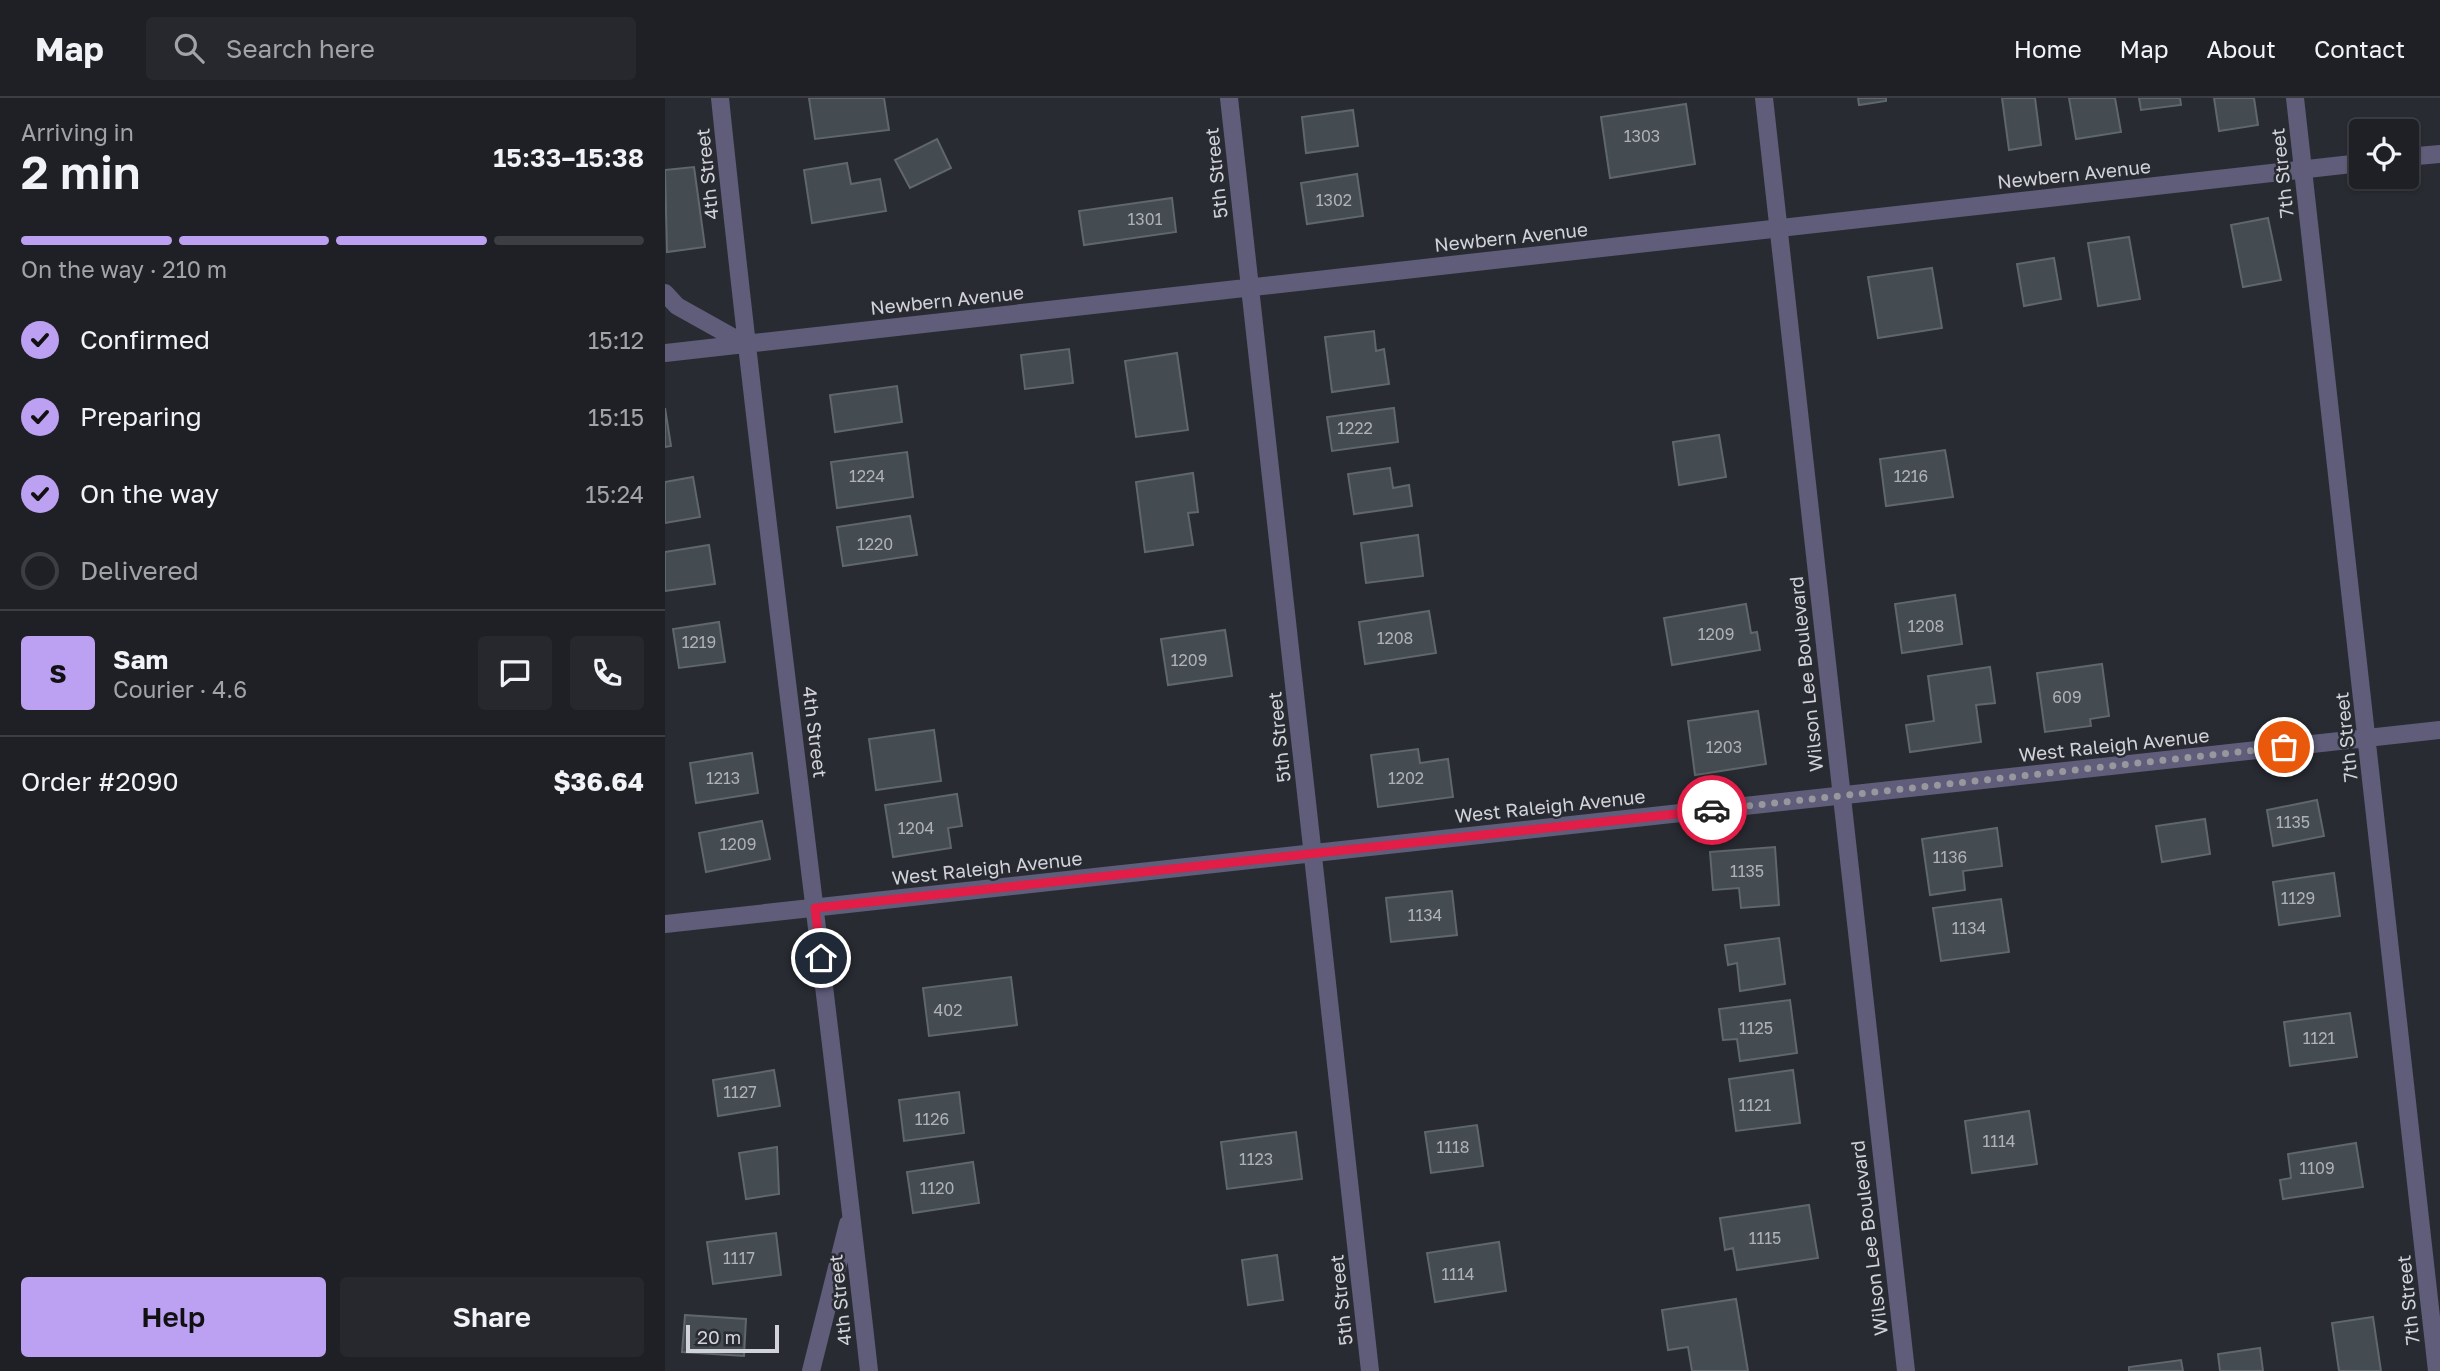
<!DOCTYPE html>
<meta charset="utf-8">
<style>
body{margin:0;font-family:"Golos Text",sans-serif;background:#26282e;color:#f1f3f6;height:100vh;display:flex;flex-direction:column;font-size:26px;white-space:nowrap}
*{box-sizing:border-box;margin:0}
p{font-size:23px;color:#a1a3a7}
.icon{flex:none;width:38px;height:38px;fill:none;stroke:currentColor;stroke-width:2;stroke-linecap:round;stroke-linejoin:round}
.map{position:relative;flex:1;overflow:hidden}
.details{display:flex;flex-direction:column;background:#1e2026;width:665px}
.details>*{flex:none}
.tools{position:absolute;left:1684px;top:21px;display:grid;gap:14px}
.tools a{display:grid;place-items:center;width:70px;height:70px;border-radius:7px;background:#1e2026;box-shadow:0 2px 5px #0004,0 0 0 2px #3c3e43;font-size:35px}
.scale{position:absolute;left:21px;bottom:18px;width:93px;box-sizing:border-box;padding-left:7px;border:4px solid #d1d3d8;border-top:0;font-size:19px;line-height:24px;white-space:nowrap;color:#d1d3d8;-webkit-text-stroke:5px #282b32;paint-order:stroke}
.pin{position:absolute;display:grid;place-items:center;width:60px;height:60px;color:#fff;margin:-30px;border:4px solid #fff;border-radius:50%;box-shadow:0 2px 7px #0007}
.courier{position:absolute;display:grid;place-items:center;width:70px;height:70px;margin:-35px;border:5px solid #e11d48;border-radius:50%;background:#fff;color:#222;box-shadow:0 2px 9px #0007}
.overview em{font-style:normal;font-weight:600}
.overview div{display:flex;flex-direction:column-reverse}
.overview{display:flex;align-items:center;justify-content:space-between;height:119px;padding:0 21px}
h1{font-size:46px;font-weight:600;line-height:52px}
.bar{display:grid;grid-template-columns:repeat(4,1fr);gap:10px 7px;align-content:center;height:84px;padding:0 21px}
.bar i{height:9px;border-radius:5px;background:#3c3e43}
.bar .on{background:#bca0f2}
.bar p{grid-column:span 4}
.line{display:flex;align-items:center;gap:18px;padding:0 21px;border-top:2px solid #3c3e43}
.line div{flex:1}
.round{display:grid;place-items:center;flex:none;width:74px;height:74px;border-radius:7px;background:#26282e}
ol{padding:0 21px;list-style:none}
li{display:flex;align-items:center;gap:21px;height:77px}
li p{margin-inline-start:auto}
li .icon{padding:7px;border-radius:50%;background:#bca0f2;color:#111;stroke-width:4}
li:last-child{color:#a1a3a7}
li i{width:38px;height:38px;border:4px solid #3c3e43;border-radius:50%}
.primary-button{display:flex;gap:14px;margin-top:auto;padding:14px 21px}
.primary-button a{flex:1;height:80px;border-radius:7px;background:#bca0f2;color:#111;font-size:28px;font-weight:600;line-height:80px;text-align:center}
.primary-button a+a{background:#26282e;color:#f1f3f6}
header{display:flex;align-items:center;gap:42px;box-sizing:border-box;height:98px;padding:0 35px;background:#1e2026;border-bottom:2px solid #3c3e43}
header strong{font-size:33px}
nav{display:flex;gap:38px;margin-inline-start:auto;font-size:24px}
.search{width:490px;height:63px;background:#26282e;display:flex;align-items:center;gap:18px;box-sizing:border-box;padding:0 24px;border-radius:7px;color:#a1a3a7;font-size:26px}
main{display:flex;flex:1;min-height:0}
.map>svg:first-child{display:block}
</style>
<header>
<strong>Map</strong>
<div class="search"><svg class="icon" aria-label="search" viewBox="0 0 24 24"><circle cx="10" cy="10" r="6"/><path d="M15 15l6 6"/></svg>Search here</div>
<nav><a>Home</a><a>Map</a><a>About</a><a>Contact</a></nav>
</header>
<main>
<section class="details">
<div class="overview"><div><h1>2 min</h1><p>Arriving in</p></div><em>15:33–15:38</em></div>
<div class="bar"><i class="on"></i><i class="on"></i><i class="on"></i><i></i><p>On the way · 210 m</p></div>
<ol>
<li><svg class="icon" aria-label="check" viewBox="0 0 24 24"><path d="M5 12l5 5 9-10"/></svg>Confirmed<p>15:12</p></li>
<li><svg class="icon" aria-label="check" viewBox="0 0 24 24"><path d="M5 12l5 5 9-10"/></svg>Preparing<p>15:15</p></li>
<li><svg class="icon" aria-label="check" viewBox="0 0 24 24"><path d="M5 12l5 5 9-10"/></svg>On the way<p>15:24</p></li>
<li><i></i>Delivered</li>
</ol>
<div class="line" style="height:126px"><b class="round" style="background:#bca0f2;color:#111">S</b><div><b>Sam</b><p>Courier · 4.6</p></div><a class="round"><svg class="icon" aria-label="chat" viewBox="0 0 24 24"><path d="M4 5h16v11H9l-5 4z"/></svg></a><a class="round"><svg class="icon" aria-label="phone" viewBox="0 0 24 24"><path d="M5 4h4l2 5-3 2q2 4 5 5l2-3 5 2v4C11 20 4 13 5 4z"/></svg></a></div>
<div class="line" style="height:91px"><div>Order #2090</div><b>$36.64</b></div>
<div class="primary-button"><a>Help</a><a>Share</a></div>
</section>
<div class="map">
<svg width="1775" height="1273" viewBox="0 0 1775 1273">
<rect width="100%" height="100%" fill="#282b32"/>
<!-- building -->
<path fill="#444b51" stroke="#5f666c" stroke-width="2" d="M144,0H219L224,32L150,41Z
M1193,0H1221V3L1194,7Z
M1337,0H1370L1376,47L1344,52Z
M1404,0H1450L1456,34L1411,41Z
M1474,0H1515L1516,7L1476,12Z
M1549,0H1589L1593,27L1554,33Z
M1021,6L1030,66L945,80L936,19Z
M688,12L693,48L641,55L637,19Z
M272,41L286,70L245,90L230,62Z
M182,65L186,86L215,81L221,113L147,125L139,72Z
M29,69L40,149L2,154L0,72Z
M692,76L698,118L642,126L636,85Z
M507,100L511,134L419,147L414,113Z
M1603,120L1616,182L1578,189L1566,127Z
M1464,139L1475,201L1433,208L1423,145Z
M1389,160L1396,201L1359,208L1352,166Z
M1267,170L1277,230L1213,240L1203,179Z
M709,233L711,253L719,251L724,286L667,294L660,239Z
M404,251L408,285L360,291L356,257Z
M512,255L523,332L471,339L460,263Z
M232,288L237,324L170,334L165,297Z
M0,310L6,348L0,349Z
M729,310L733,344L667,353L662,319Z
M1054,337L1061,379L1014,387L1008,344Z
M1280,352L1288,399L1221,408L1215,361Z
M242,354L248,399L172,410L166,364Z
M725,370L728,390L744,387L747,408L689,416L683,376Z
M528,375L533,414L523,415L528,447L480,454L471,384Z
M28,379L35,419L0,425V384Z
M245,418L252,457L178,468L172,429Z
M753,437L758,478L701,485L696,445Z
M44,447L50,486L0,493V454Z
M1290,497L1297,546L1237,555L1230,506Z
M1081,506L1086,535L1092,534L1095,552L1007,567L999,520Z
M764,513L771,555L700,566L694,524Z
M54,524L60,564L14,570L8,531Z
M560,532L567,578L503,587L496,541Z
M1437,566L1444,618L1425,621L1426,628L1380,634L1372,575Z
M1325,569L1330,605L1311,607L1316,644L1245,654L1241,627L1269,623L1263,578Z
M1093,613L1101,666L1030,677L1023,623Z
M269,632L276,683L211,692L204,641Z
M753,651L755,665L783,661L788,699L713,709L706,657Z
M87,655L93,695L31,705L25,665Z
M292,696L297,728L283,730L286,750L228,759L220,707Z
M1652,702L1659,738L1608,748L1602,712Z
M1540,721L1545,756L1497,764L1491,728Z
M97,723L105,761L41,774L34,735Z
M1332,730L1337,768L1298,773L1300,792L1265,797L1257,741Z
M1110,749L1114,807L1076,810L1074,790L1048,792L1045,754Z
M1669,775L1675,818L1614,827L1608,784Z
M787,793L792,837L726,844L721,800Z
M1336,801L1344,854L1276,863L1268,810Z
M1114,840L1120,886L1075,893L1072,865L1063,867L1060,847Z
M346,879L352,927L264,938L258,890Z
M1125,902L1132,955L1075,963L1072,941L1058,942L1054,911Z
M1685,915L1692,959L1625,968L1619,924Z
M109,972L115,1008L53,1018L48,982Z
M1128,972L1135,1025L1071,1033L1064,981Z
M294,994L299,1035L239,1043L234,1002Z
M1364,1013L1372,1066L1307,1075L1300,1023Z
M812,1027L818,1068L766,1075L760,1034Z
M631,1034L637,1081L562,1091L556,1044Z
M1691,1045L1698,1089L1618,1101L1615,1082L1626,1080L1623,1056Z
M112,1049L114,1096L81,1101L74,1055Z
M308,1064L314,1105L248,1115L242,1074Z
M1144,1107L1153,1160L1072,1172L1068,1150L1060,1152L1055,1120Z
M111,1135L116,1177L48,1186L42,1144Z
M834,1144L841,1193L770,1204L762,1155Z
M612,1157L618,1202L583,1207L577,1162Z
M1071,1201L1083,1273H1027L1023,1249L1003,1252L997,1212Z
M20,1217L81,1221L79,1258L17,1254Z
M1708,1219L1716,1273H1674L1667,1225Z
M1595,1250L1598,1273H1555L1553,1256Z
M1516,1262L1518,1273H1464V1269Z"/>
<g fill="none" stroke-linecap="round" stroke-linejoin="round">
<!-- minor -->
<path stroke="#5f5d7a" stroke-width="18" d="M55,0C99,425 157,848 204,1273
M564,0L705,1273
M1630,0L1772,1273
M1741,59L1775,56
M0,195L12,208L80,246
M0,255L1696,65
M0,826L1775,632
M146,1273L183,1126"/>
<!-- tertiary -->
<path stroke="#5f5d7a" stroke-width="18" d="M1099,0L1241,1273"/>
</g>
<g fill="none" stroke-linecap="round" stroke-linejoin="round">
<!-- done -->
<path stroke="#96989e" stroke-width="7" stroke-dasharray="0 12.6" d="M1047,712L1619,649"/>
<!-- route -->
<path stroke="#e11d48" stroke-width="9" d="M156,860L150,810L1047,712"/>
</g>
<g text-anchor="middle" stroke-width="5" stroke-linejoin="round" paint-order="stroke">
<!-- number labels -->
<g font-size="16" fill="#aeb1b6">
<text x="977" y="44">1303</text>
<text x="669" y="108">1302</text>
<text x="480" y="127">1301</text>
<text x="690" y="336">1222</text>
<text x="202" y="384">1224</text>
<text x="1246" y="384">1216</text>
<text x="210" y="452">1220</text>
<text x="1261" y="534">1208</text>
<text x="1051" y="542">1209</text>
<text x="730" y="546">1208</text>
<text x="34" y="550">1219</text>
<text x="524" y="568">1209</text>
<text x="1402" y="605">609</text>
<text x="1059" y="655">1203</text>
<text x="58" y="686">1213</text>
<text x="741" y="686">1202</text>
<text x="1628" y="730">1135</text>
<text x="251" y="736">1204</text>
<text x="73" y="752">1209</text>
<text x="1285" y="765">1136</text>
<text x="1082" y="779">1135</text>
<text x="1633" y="806">1129</text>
<text x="760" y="823">1134</text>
<text x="1304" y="836">1134</text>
<text x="283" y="918">402</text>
<text x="1091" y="936">1125</text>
<text x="1654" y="946">1121</text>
<text x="75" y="1000">1127</text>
<text x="1090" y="1013">1121</text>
<text x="267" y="1027">1126</text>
<text x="1334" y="1049">1114</text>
<text x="788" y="1055">1118</text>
<text x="591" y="1067">1123</text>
<text x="1652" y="1076">1109</text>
<text x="272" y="1096">1120</text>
<text x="1100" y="1146">1115</text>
<text x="74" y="1166">1117</text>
<text x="793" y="1182">1114</text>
</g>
<!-- street labels -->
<g font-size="19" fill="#d1d3d8" stroke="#282b32">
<text transform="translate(551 75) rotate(-96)" y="7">5th Street</text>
<text transform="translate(1617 75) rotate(-96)" y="7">7th Street</text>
<text transform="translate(42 76) rotate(-96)" y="7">4th Street</text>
<text transform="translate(1409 76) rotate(-6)" y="7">Newbern Avenue</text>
<text transform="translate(846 139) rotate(-6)" y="7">Newbern Avenue</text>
<text transform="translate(282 202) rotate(-6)" y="7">Newbern Avenue</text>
<text transform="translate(1141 576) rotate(-96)" y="7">Wilson Lee Boulevard</text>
<text transform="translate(150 634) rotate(83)" y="7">4th Street</text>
<text transform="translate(614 639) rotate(-96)" y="7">5th Street</text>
<text transform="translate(1681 639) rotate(-96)" y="7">7th Street</text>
<text transform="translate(1449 647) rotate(-6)" y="7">West Raleigh Avenue</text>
<text transform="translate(885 708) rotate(-6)" y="7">West Raleigh Avenue</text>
<text transform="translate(322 770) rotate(-6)" y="7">West Raleigh Avenue</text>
<text transform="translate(1204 1140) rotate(-97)" y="7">Wilson Lee Boulevard</text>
<text transform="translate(175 1202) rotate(-96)" y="7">4th Street</text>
<text transform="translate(676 1202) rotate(-96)" y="7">5th Street</text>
<text transform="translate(1743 1202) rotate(-96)" y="7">7th Street</text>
</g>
</g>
</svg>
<div class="tools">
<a><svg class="icon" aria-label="locate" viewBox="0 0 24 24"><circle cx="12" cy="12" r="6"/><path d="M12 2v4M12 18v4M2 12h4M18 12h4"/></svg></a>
</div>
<div class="scale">20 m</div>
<div class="pin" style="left:1619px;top:649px;background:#ea580c"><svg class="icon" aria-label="bag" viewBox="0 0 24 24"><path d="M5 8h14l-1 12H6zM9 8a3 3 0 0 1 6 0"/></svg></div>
<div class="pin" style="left:156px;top:860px;background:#1f2937"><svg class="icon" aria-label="home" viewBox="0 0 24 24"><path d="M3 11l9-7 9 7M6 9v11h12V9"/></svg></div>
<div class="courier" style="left:1047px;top:712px"><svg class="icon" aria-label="car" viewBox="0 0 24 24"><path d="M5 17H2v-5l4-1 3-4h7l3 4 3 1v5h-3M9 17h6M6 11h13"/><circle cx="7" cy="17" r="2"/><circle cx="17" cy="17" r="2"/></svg></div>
</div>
</main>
